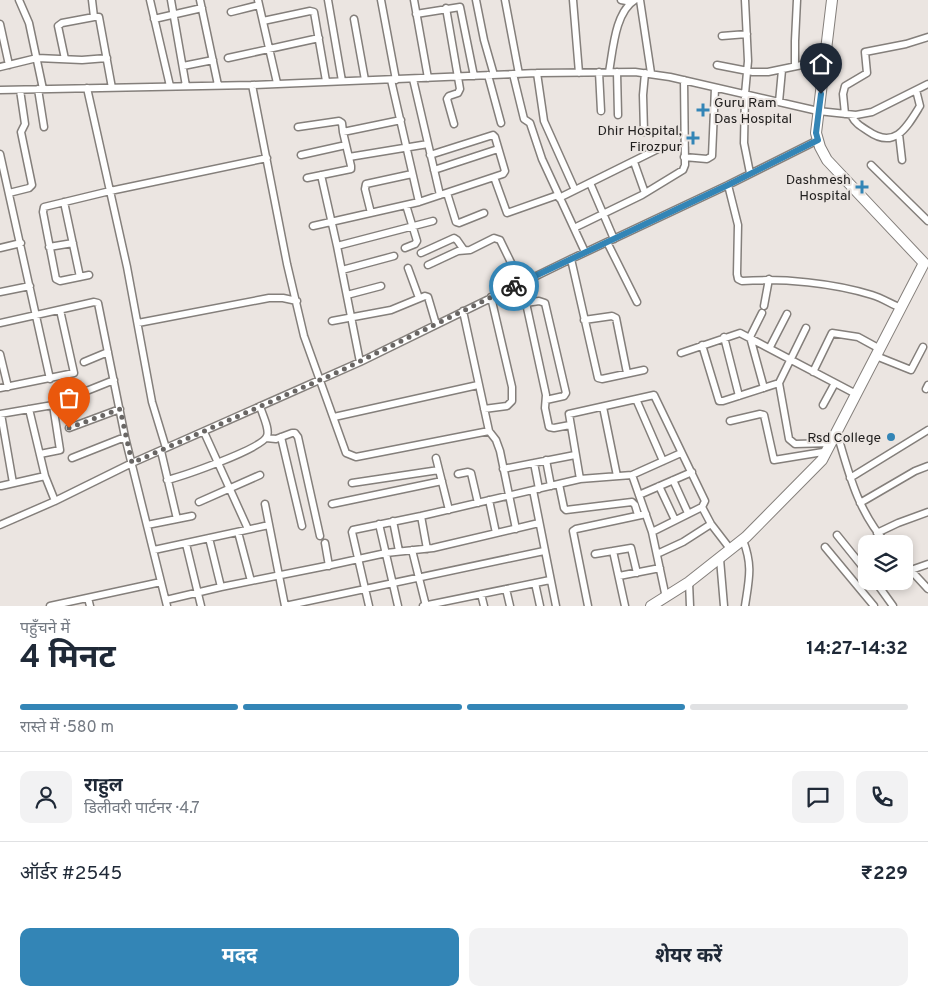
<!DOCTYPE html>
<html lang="hi">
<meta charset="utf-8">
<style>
body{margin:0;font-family:Overpass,"Noto Sans Devanagari",sans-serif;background:#f2f2f3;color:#1f2937;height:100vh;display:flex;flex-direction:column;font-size:19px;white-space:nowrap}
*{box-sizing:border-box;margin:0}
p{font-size:16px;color:#747a83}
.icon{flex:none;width:28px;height:28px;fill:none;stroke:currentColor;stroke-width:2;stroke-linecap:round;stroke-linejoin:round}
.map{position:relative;height:606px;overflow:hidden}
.panel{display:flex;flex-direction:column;background:#fff;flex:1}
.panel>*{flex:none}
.controls{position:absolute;left:858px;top:535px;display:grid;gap:10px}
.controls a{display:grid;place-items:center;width:55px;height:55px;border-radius:10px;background:#fff;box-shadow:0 2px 8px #0003;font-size:25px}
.pin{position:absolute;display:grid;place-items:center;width:42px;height:42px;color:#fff;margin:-51px -21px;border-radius:50% 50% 50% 0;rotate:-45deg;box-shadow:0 0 5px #0007}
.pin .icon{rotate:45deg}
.courier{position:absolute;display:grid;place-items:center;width:50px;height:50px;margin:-25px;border:4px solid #3385b6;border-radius:50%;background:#fff;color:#222;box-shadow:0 1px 6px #0007}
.headline em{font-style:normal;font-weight:700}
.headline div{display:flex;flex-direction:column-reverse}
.headline{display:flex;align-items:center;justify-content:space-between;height:85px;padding:0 20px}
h1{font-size:32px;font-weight:700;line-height:38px}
.bar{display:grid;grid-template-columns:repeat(4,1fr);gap:8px 5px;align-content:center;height:60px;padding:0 20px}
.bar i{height:6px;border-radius:4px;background:#e0e1e3}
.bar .current{background:#3385b6}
.bar p{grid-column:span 4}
.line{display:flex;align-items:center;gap:12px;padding:0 20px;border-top:1px solid #e0e1e3}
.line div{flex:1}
.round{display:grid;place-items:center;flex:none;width:52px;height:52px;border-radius:10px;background:#f2f2f3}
.action{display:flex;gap:10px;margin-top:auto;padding:10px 20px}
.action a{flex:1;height:58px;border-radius:10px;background:#3385b6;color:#fff;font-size:20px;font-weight:700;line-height:58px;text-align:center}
.action a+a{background:#f2f2f3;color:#1f2937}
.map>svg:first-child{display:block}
</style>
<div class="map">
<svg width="928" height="606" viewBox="0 0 928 606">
<rect width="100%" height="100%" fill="#ebe5e1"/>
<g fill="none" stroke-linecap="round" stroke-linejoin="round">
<defs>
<path id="minor" d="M19,0L29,23L43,89
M92,0L94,17
M150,0L170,86
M171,0L186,86
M200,0L218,85
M258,0L277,83
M328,0L342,81
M381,0L396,80
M414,0L428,78
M476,0L484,40L494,75
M505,0L519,74
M573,0L579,73
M621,0L632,2
M640,0L651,73
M745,0L748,61L745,94L744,143L750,173
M446,8L460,89L458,93L449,96L447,99L454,124
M231,12L259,5
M416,14L460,7L474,76
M154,19L202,8
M354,19L365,80
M263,21L310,11L314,12L326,81
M0,24L9,65
M722,36L747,34
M228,58L319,38
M65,59L58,26L62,23L94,17H99L112,88
M717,65L753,72H768L826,60
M183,66L213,60
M795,66V41L797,0
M0,67L37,58L82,60L107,58
M599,72L601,111
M609,72C613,50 615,12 635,0
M617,72L618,115
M537,73L544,121L575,190
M513,74L524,119L530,123L542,159L585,252
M488,75L501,123
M413,79L440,195
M391,80L419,202
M252,85L287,264L304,336L346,453L356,457L489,431
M87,88L127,267L152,402L166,448
M38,89L44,127
M0,90L252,85L537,73L635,72L670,77L818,111L856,115L872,112L928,84
M779,102L782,70
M845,114L843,94L845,86L867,73L865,52L906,44L928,37
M851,115C855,123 860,126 868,131C895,150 907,127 920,106L916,90
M298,127L339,121L342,123L343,132L401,120
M644,132L643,95L645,73
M899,134L902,160
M0,154L50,379
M301,155L346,145
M349,157L428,144
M684,157L707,159L712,156L715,88
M634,162L645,193
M871,165L928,221
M434,170L498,149
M321,175L337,246L360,362
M494,177L507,213L558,195
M307,178L351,169V166L343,132
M590,183L614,239
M728,185L738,225L737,274L738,279L742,281C783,278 833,283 872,295C882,298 891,304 901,308
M9,193L29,188L32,185L21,132L25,124L20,90
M447,193L456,222L459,223L484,213
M559,198L662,147
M64,202L80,277
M371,213L365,189L366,184L412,174
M313,226L419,202L503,174L505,171L495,137L493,135L430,155
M574,228L642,195L683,170L685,165L684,80
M607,242L637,302
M337,246L433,221
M49,247L73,243
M0,248L21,243
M405,248L415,244L417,241L406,205
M421,253L454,238L457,240L464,250
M571,259L598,378L602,379L644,370
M428,265L458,251L470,250L494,238L500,240L521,283L526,303L546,395L545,408L549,427L554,428L570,425
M408,268L419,298
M342,270L394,256
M89,275L60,281L56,279L43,212L44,207L110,191L267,158
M0,292L30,286
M347,295L381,286
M526,303L539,301L545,303L566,393L564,396L546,400
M764,306L769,279
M463,311L489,431L496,440L500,451L516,529
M762,313L750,337L764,388
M584,320L612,316L616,318L627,373
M332,321L391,310L425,296L428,297L436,324
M0,323L94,302L98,303L125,437L167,606
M138,323L269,298H283L297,301
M806,328L779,383L789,439L795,444L831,443
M724,337L739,396
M702,345L719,401H723L779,383
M770,347L787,314
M681,353L740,333L856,394
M0,354L8,387
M876,356L911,370L923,347
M84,362L108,352
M813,372L832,333L858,337L880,349
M0,388L74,373L60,310
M926,389L928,385
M84,392L114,380
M636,399L663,461
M823,405L835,383
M603,407L617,476
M29,409L45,476L55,501
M484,409L507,406L512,401V387L491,297
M0,414L53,405
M1,414L13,483
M334,417L478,385
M730,421L760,414L764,415L774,460L823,452
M69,428L120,409
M204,432L248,529
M837,433C849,474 858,512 887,544
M281,437L302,526
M266,438L276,439L292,433H295L298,437L320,536
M161,451L177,519
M40,454L60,450L53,405L67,401
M72,458L125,437
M436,458L449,510
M546,460L551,486
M534,463L539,489
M503,469L575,455
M458,474L468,472L471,473L478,503
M632,475L652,532L665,593
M850,478L928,430
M580,479L569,414L654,395L705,501L702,507L652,532
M167,480C183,476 262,449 267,436C270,429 262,414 260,406
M673,480L688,513
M352,483L439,470
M559,484L564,508L566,510L632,502L635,505L638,515
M1,486L45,476
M659,486L675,520
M533,490L556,606
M639,495L692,472
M489,500L496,533
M199,502L260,475
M860,503L915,471L928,466
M265,504L285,606
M332,504L442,481
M702,507L711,524L731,550
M421,516L427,549
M393,521L399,551
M379,524L398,606
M0,525L55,501L132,463L360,362L571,259L728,185L818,140
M147,525L192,516
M238,532L251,581
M877,533L898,523L928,512
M837,535L866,571
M209,538L221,587
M743,540C753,566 749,579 745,606
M325,543L329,566
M186,544L201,606
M825,547L874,606
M154,550L269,525
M412,550L426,606
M613,551L625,606
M595,554L631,548L637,573
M657,554L683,542L711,524
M720,559L724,606
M904,563L928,589
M911,570L928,564
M619,576L660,568
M875,581L893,606
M689,582L690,606
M535,583L540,606
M506,589L510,606
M481,594L484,606
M88,598L90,606
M166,600L221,587L331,565L386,553L433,548L539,523
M50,606L161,582
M285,606L544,551
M369,606L352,532L353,530L421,516L580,479L632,475L681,453
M423,606L550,580
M588,606L573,531L576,529L646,514"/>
<path id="highway" d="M651,606L689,582L746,537L822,460L924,263L827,160L820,147L816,133L832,0"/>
</defs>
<!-- minor casing -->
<use href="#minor" stroke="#847f7b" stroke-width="9"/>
<!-- highway casing -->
<use href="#highway" stroke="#847f7b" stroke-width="12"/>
<!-- minor -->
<use href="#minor" stroke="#fff" stroke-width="6"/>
<!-- highway -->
<use href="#highway" stroke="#fff" stroke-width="10"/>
</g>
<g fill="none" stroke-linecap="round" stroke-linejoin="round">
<!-- done -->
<path stroke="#696664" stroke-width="5" stroke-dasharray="0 9" d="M69,428L120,409L132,463L338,372L514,286"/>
<!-- route -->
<path stroke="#3385b6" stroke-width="6" d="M514,286L728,185L818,140L816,133L821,94"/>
</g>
<!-- markers -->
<g fill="#3385b6" stroke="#ebe5e1" stroke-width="2">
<path d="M700.5 102.5h5v5h5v5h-5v5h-5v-5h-5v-5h5z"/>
<path d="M690.5 130.5h5v5h5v5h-5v5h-5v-5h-5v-5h5z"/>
<path d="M859.5 179.5h5v5h5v5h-5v5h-5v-5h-5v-5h5z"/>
<circle cx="891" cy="437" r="5"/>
</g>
<g text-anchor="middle" stroke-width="4" stroke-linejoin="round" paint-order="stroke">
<!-- poi labels -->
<g font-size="14" fill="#232120" stroke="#ebe5e1" text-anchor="end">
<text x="714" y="107" text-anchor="start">Guru Ram<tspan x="714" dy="16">Das Hospital</tspan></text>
<text x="682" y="135">Dhir Hospital,<tspan x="682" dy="16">Firozpur</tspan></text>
<text x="851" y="184">Dashmesh<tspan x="851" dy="16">Hospital</tspan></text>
<text x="881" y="442">Rsd College</text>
</g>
</g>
</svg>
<div class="controls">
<a><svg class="icon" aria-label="layers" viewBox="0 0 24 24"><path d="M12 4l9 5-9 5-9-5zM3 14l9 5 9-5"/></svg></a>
</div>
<div class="pin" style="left:69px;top:428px;background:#ea580c"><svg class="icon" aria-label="bag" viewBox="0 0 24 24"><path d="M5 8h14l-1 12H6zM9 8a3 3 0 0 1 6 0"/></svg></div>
<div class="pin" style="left:821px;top:94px;background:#1f2937"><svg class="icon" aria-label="home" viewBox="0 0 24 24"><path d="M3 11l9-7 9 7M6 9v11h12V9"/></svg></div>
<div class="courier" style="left:514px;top:286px"><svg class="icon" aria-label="bike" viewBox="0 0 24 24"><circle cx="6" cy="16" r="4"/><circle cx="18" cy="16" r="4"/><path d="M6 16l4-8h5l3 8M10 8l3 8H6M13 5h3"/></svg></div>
</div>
<section class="panel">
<div class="headline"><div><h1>4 मिनट</h1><p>पहुँचने में</p></div><em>14:27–14:32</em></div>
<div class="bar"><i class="current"></i><i class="current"></i><i class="current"></i><i></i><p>रास्ते में · 580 m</p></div>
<div class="line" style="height:90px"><a class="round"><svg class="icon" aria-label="person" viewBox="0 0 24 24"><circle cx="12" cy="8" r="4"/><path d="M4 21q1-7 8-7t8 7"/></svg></a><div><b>राहुल</b><p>डिलीवरी पार्टनर · 4.7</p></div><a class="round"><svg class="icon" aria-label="chat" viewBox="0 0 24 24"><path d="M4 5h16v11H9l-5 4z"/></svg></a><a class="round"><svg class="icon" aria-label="phone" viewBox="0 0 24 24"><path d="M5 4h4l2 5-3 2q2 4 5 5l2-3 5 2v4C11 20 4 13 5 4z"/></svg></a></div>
<div class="line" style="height:65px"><div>ऑर्डर #2545</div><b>₹229</b></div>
<div class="action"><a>मदद</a><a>शेयर करें</a></div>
</section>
